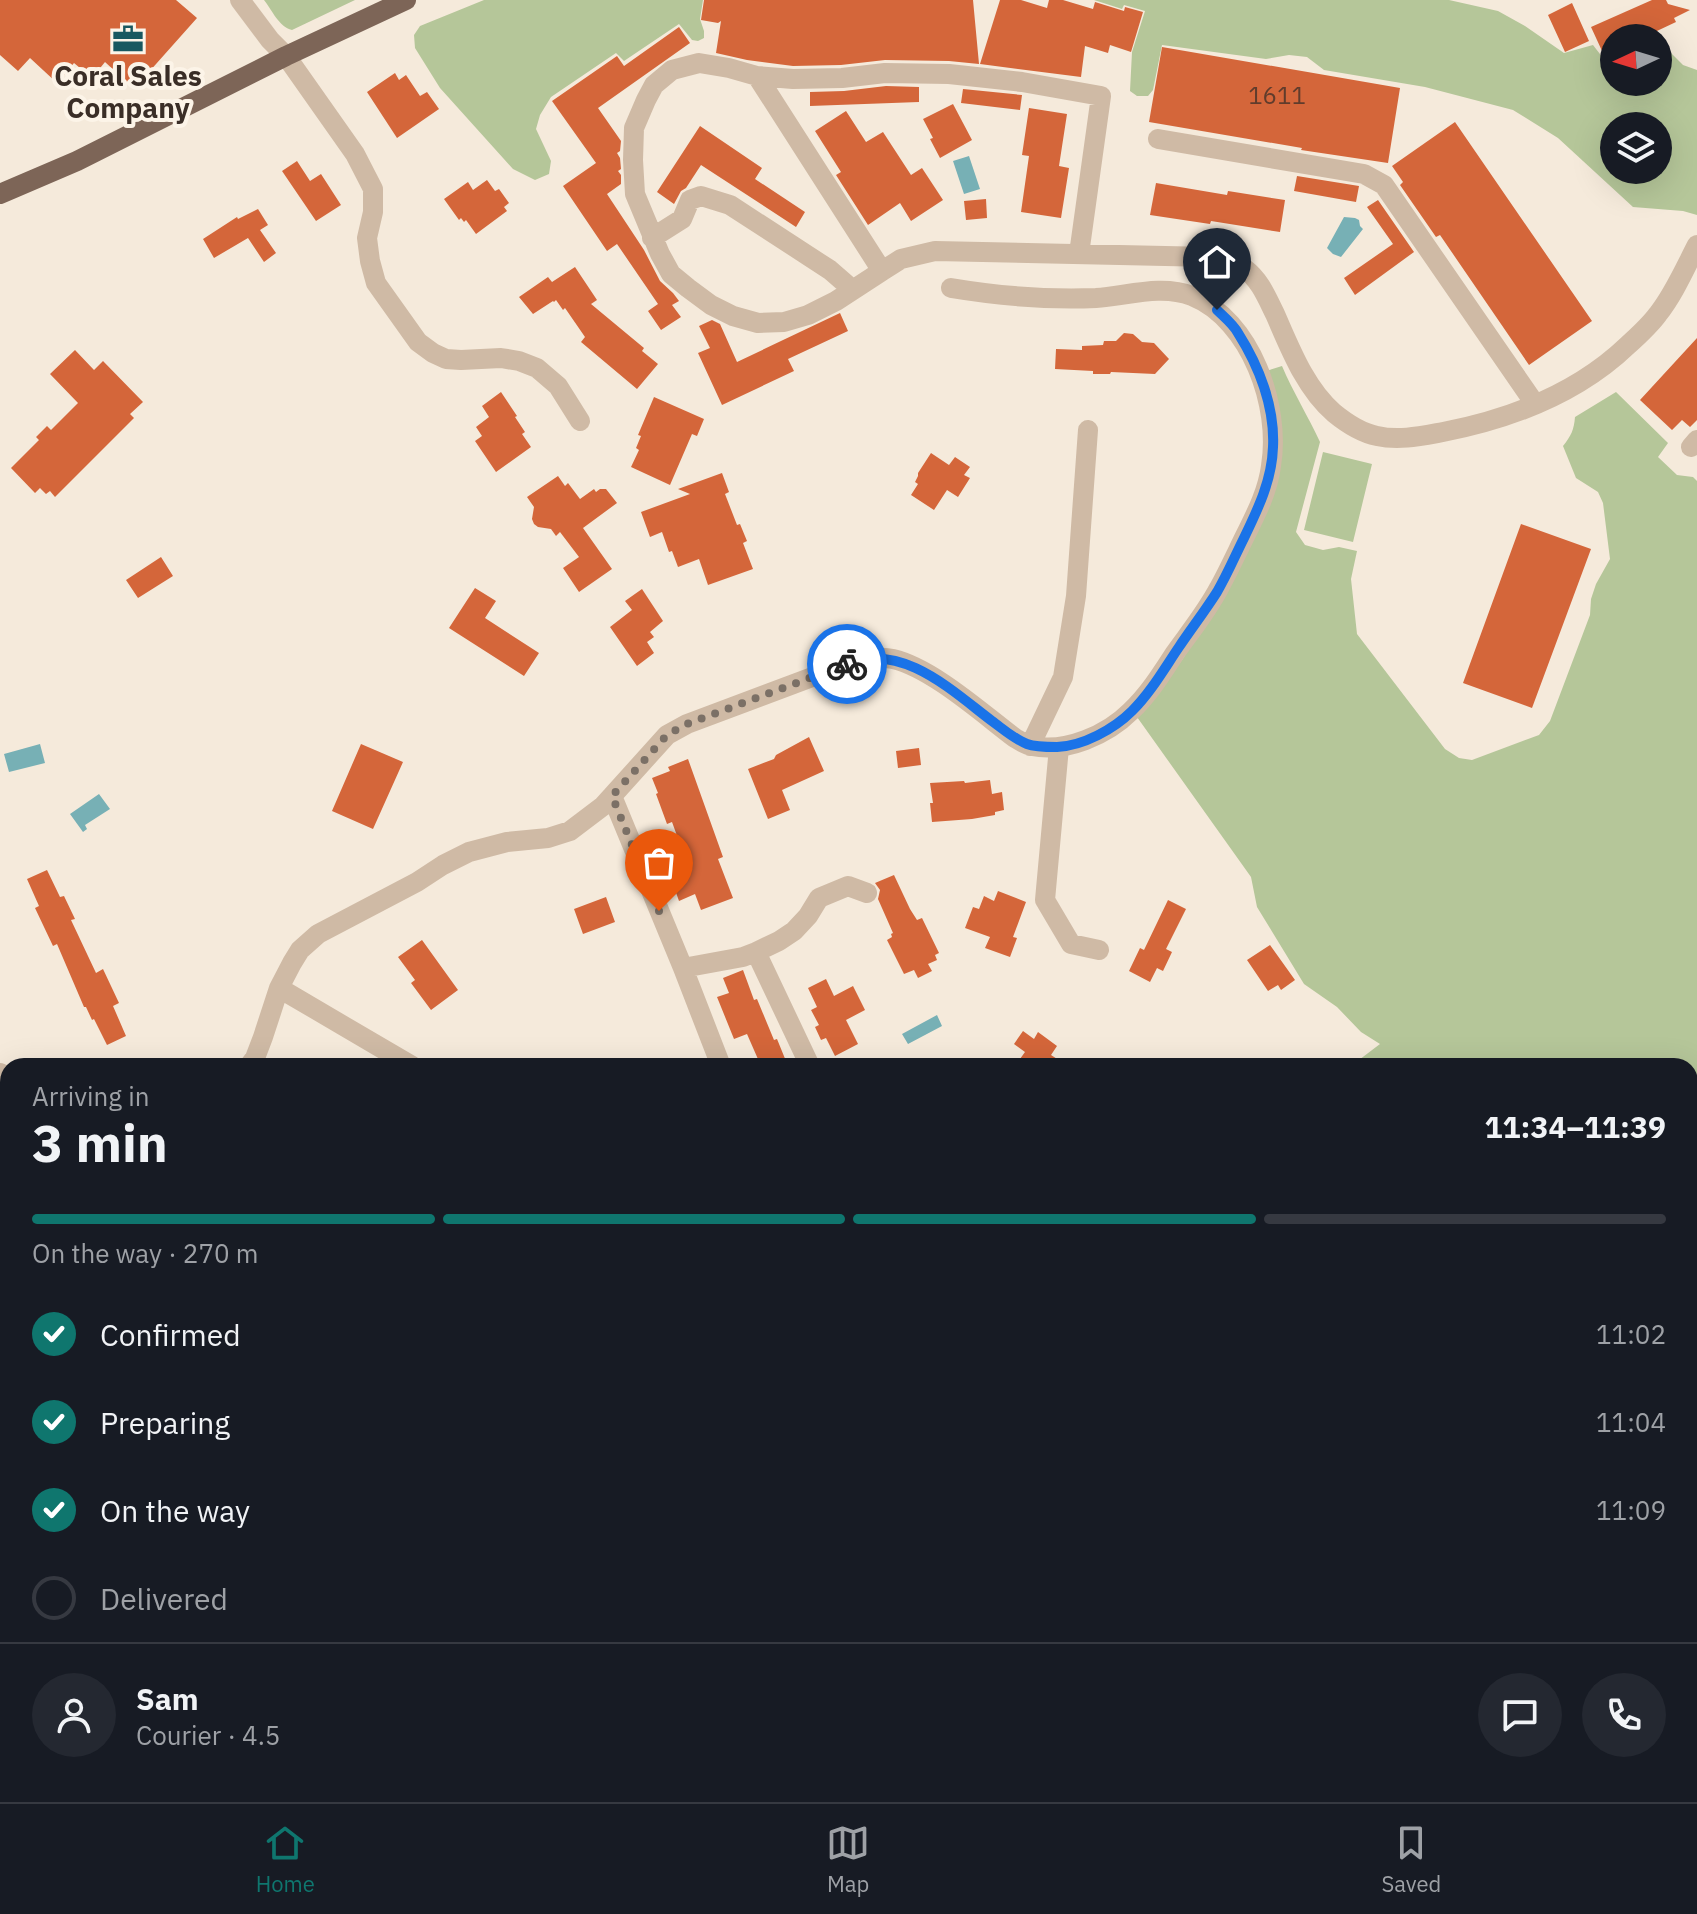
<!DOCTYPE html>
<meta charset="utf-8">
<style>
body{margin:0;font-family:"IBM Plex Sans",sans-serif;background:#242831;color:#f1f3f6;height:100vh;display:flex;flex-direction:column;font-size:30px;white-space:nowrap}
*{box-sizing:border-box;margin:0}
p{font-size:26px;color:#9ea1a6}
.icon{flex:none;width:44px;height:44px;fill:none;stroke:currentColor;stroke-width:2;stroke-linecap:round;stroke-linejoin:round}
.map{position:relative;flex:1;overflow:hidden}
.drawer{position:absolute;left:0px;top:1058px;width:1698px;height:744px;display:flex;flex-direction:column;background:#171b24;border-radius:24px 24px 0 0;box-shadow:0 8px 32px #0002}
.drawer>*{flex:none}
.needle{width:52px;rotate:266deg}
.fabs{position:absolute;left:1600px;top:24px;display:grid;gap:16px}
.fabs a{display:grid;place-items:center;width:72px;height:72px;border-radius:50%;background:#171b24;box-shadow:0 8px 32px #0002;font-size:40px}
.pin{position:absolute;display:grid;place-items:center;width:68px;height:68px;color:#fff;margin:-82px -34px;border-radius:50% 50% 50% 0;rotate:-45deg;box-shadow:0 0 8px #0007}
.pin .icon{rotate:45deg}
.courier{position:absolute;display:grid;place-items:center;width:80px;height:80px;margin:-40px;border:6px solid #1a73e8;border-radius:50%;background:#fff;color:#222;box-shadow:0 2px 10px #0007}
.headline em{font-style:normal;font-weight:700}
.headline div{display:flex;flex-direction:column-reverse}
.headline{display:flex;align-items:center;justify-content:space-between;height:136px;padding:0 32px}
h1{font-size:52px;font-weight:700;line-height:60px}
.bar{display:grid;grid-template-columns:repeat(4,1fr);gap:12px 8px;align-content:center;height:96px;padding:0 32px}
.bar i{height:10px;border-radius:6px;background:#363941}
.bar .on{background:#0f766e}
.bar p{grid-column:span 4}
.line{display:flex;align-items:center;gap:20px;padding:0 32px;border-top:2px solid #363941}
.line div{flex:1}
.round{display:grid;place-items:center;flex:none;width:84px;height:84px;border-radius:42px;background:#242831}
ol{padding:0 32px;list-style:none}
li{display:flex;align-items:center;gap:24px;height:88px}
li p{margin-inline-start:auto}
li .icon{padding:8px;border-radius:50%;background:#0f766e;color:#fff;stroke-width:4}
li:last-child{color:#9ea1a6}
li i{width:44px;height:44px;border:4px solid #363941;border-radius:50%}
.dock{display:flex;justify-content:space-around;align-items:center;height:112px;border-top:2px solid #363941;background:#171b24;font-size:22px;color:#9ea1a6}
.dock a{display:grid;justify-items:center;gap:4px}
.dock .on{color:#0f766e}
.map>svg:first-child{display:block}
</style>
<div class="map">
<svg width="1697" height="1802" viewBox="0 0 1697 1802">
<rect width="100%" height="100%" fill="#f5eadb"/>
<!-- green -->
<path fill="#b5c699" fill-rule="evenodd" d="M264,0H355L292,30C279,27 272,10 264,0Z
M484,0H703L700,19L704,31V38L698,41L692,40L679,24L624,61L616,53L551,97L540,115L536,129L551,161L549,174L535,180L513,169L440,88L415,48L414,35L420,26Z
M1094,0H1449L1498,11L1525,26L1564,53L1593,45L1603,58L1614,55V82H1658V46L1667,49L1683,65L1697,70V215L1683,211L1633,207L1558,138L1513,110L1425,87L1324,70L1307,57L1289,55L1266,59L1162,45L1153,90L1148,96H1137L1130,91L1132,52L1145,11L1124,5L1122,9ZM1614,126H1658V170H1614Z
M1282,366C1293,392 1308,416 1320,442L1296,532L1305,545L1323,550L1339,547L1357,551L1351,579L1357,634L1445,749L1459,758L1472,760L1539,735L1550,721L1590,615L1591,599L1596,584L1610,559L1603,503L1598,492L1576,478L1563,446C1571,436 1574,430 1575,417L1616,392L1668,443L1658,457L1677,475L1693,477L1697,481V1528L1690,1535V1066H1351L1380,1044L1361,1032L1337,1007L1304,984L1257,907L1251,877L1137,717L1182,660L1224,592L1280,460L1282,431L1278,404L1266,371Z
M1323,452L1372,464L1353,542L1304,530Z
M0,1577L8,1586V1794H1417L1408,1802H0Z"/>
<!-- sand -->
<path fill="#f4dfae" d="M1697,1528V1628L1690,1635V1535Z
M1417,1794H1507L1494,1802H1408Z"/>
<!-- water -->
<path fill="#77b0b5" d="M969,156L980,189L964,194L953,161Z
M1344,217L1355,218L1359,220L1360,226L1363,229L1341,257L1333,254L1327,248Z
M40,744L45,763L9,772L4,754Z
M99,794L110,809L85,825L87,829L83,832L70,814Z
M937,1015L942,1026L908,1044L902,1034Z
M1697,1628V1802H1494L1507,1794H1690V1635Z"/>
<!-- building -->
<path fill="#d4663a" d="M0,0H176L197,18L140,82L134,78L129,84L105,62L92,78L74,63L57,83L30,58L18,71L0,55Z
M704,0H973L979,64L949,61L885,60L841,65L793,66L747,60L716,53L721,21L718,23L701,20Z
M1000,0H1021L1047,8L1049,0H1063L1093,9L1095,2L1124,11L1125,7L1143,12L1131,52L1110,45L1108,53L1085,46L1081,77L980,64Z
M1652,0H1666L1668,4L1690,10L1674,18L1676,22L1642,38H1614V77L1591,27Z
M1572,3L1589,41L1565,52L1548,15Z
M679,27L690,43L598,108L621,141L620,151L617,153L620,158L621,169L618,171L621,175V184L607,194L644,250L660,281L673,293L679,301L672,305L681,317L661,330L648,311L658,304L617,244L607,251L563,186L596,163L552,101L617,56L624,66Z
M1162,47L1400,88L1388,163L1301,150L1302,148L1149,122Z
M395,73L399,80L406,75L420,96L427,92L439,109L397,138L367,92Z
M886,86L919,87V102L810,106V92L844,91Z
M963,89L1022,95L1020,110L961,103Z
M953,104L972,140L940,158L930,139L933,138L923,119Z
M1029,108L1067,114L1059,166L1069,168L1061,218L1021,212L1029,156L1022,155Z
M846,111L866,142L883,132L911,175L922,168L943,200L911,221L900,203L868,225L836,175L841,172L815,131Z
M1455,122L1592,321L1529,365L1440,235L1436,237L1400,185L1403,182L1392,166Z
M700,126L762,168L755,179L805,212L796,227L701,165L686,188L681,191L674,204L657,192Z
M297,161L310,181L321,174L341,205L316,221L282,171Z
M1297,176L1359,186L1356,202L1294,191Z
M487,180L495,191L499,189L509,203L504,207L507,211L476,234L466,220L464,222L461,218L459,220L444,199L468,182L473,190Z
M1156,183L1227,195L1228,191L1285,200L1280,232L1211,221L1210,224L1150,215Z
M986,199L987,218L966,220L964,201Z
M1378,200L1414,252L1355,295L1344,278L1393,244L1367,207Z
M258,209L268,225L260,230L276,253L264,262L248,238L214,258L203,239L237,217L238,219Z
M575,267L597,300L591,304L644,348L642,351L658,364L637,389L581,342L585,337L565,308L563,310L556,300L554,302L553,301L533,314L519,297L548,277L552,282Z
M840,313L848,331L788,359L794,371L722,405L698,353L710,348L699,326L712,320L720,324L737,362Z
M1124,333L1133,334L1142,342L1154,343L1169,359L1155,374L1111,372L1110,374H1093V371L1055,369L1056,349L1082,350V346L1103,345L1104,341H1116Z
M1697,338V420L1690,427L1682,420L1672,430L1640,400Z
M75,350L94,370L103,361L143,402L130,414L134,418L55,497L50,491L46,494L40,488L35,493L11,468L39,440L36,437L47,426L51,430L78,403L50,374Z
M501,392L517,416L515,417L525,432L522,434L531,447L496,472L475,441L482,436L476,427L489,417L482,406Z
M654,397L704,419L697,436L692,434L670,485L631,467L639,450L636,448L641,436L638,435Z
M931,453L949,465L955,457L970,467L964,475L970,478L958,497L947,490L934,510L911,495L918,484L915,482L918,476V473Z
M722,473L729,492L725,494L737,525L740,524L747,541L743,543L753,569L708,585L699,559L678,567L672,551L669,552L662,532L650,537L641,512L690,494L678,489Z
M558,476L565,486L568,483L580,499L594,489L596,492L600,489H606L617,503L583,528L612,569L579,592L563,568L579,557L560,532L556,536L551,529L538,527L534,524L532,519L534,507L527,497Z
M1521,524L1591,549L1532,708L1463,683Z
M161,557L173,576L138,598L126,580Z
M475,588L496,601L485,618L539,653L524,676L449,628Z
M642,589L663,621L650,632L654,637L647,642L654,653L637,666L610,627L632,610L625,601Z
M809,737L824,771L782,790L790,810L768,819L748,769L774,759L776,755Z
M361,744L403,762L373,829L332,811Z
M919,748L921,765L898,768L896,751Z
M688,759L723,857L718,859L733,898L701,910L695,894L679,901L668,870L687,863L672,822L667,824L656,794L658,793L652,778L670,771L668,767Z
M990,780L992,794L1002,792L1004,810L995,812V815L972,819L932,822L930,803H933L930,783L964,781L965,783Z
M47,870L60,897L64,896L75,919L71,920L96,973L103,969L119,1003L113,1006L126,1036L107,1045L94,1019L92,1020L86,1007H84L57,944L53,946L35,908L39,906L27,879Z
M894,875L910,909L917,920L922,918L939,953L935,955L937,960L928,964L932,971L918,978L914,970L904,974L887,940L892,937L891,934L893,933L878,899L880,890L875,883Z
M998,891L1026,902L1013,937L1017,938L1010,957L985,948L990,937L965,928L973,907L979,909L984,896L994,901Z
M606,897L615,922L583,934L574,909Z
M1168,900L1186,909L1166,949L1172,952L1163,971L1157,968L1150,982L1129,971L1140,948L1144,950Z
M422,940L458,990L431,1010L411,983L415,980L398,957Z
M1270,945L1295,980L1281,990L1278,985L1268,991L1247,960Z
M743,970L754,1000L757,999L774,1040L777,1039L788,1066H761L747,1034L734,1039L717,997L729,993L723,978Z
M826,979L834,996L853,986L865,1010L846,1020L858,1044L835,1056L826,1038L821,1040L815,1027L819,1025L811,1010L817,1007L808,988Z
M1023,1031L1034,1039L1038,1032L1057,1046L1051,1055L1068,1066H1015L1025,1052L1014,1044Z"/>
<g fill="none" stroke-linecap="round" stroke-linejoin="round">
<!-- minor -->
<path stroke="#cfbaa5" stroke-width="20" d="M240,0L270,40L286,56L355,154L373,189V212L367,238L370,261L376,283L418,342L433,353L446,359L461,360L501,358L519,361L537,368L558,386L580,421
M757,76L882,271L836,301L808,315L784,322L758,323L733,316L711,305L688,288L671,274L660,254L635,194L633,160L634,128L646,100L654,85L672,70L699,63L729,68L757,76L793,79L842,78L885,73L949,74L1022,82L1101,96L1079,254
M1158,139L1364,174L1384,185L1535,404
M652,238L682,219L690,200L701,196L730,205L830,270L853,290
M882,271L901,259L935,251L1211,257C1223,259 1235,262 1245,269C1260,280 1267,298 1275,314C1290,348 1305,388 1334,413C1345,422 1362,433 1377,436C1399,441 1421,436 1443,432C1510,419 1578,393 1628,345C1638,336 1650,325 1658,314C1674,294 1685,268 1697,245
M1691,447L1697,440
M1030,746L1063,677L1076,596L1088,430
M1059,747L1045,900L1071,944L1099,950
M612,796L683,968L721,1066
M756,952L779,941L794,931L808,916L819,898L848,886L867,893
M683,968L743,957L756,952L810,1066
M279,988L412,1066
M249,1066L255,1058L263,1037L279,988L292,963L300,950L318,934L417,882L443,865L469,852L507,842L548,838L570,831L603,806L667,735L687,724L855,661C867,659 880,656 893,659C932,668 983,714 1015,738C1020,741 1026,745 1032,746C1066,753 1107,735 1131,711C1149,694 1162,673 1175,653C1190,632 1207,611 1219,588C1229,570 1237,552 1246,534C1257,512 1268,490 1271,466C1281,406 1251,320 1192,296C1161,284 1127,296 1096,298C1047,300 999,296 951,288
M0,1073L8,1077
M0,1562L8,1573"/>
<!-- major -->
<path stroke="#7d6557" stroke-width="20" d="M0,194L77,161L286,56L406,0"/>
</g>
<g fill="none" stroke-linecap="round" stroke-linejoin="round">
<!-- done -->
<path stroke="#7b7066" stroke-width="8" stroke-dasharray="0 14.4" d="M659,911L612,796L667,735L687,724L847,664"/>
<!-- route -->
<path stroke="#1a73e8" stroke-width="10" d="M847,664C902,642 951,690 992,721C1003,729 1014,739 1027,744C1035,747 1048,747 1057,747C1083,746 1114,729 1132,711C1151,692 1164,669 1179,647C1191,629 1205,611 1217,592C1227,575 1235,556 1244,538C1258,509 1272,480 1273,447C1275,407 1259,366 1238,333C1233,324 1224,317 1217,310"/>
</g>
<!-- icons -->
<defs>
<symbol id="office-bare" viewBox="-9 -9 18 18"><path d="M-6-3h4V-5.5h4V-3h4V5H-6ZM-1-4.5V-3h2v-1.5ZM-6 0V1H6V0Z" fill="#185860" stroke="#fcf4e8" stroke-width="2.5" paint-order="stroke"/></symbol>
</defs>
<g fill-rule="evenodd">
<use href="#office-bare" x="106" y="17" width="44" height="44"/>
</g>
<g text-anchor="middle" stroke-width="8" stroke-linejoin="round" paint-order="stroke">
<!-- number labels -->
<g font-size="24" fill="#603c2c">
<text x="1277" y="104">1611</text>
</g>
<!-- poi labels -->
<g font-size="28" font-weight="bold" fill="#3a2e27" stroke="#fcf4e8">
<text x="128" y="86">Coral Sales<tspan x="128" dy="32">Company</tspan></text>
</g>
</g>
</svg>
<div class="fabs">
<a><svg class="needle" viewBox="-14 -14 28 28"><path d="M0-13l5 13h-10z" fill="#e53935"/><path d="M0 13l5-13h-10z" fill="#9ea1a6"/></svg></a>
<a><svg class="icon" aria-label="layers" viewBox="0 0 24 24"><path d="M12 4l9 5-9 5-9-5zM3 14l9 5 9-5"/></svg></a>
</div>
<div class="pin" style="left:659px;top:911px;background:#ea580c"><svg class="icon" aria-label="bag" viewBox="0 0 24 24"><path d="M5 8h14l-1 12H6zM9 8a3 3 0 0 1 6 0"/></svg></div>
<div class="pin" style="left:1217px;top:310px;background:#1f2937"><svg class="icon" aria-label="home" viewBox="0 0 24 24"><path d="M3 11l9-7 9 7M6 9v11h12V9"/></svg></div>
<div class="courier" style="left:847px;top:664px"><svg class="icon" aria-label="bike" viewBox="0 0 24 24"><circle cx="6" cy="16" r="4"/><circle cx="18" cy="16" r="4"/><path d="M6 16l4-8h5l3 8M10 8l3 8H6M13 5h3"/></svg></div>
<section class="drawer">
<div class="headline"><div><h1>3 min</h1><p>Arriving in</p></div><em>11:34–11:39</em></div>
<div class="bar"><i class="on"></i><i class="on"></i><i class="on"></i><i></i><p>On the way · 270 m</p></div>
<ol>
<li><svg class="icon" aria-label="check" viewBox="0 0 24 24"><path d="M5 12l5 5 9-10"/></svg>Confirmed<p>11:02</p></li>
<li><svg class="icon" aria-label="check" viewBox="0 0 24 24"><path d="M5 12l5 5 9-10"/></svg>Preparing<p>11:04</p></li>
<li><svg class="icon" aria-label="check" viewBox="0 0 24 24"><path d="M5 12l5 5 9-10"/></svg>On the way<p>11:09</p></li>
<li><i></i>Delivered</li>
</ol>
<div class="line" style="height:144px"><a class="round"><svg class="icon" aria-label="person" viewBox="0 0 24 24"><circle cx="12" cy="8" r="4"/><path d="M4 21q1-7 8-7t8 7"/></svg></a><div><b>Sam</b><p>Courier · 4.5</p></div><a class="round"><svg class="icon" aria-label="chat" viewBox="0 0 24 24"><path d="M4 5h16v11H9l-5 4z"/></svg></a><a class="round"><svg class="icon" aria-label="phone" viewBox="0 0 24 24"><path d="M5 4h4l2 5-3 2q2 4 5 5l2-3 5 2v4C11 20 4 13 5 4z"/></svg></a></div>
</section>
</div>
<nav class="dock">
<a class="on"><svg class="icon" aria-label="home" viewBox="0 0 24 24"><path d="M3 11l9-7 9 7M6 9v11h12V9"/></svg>Home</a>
<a><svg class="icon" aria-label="map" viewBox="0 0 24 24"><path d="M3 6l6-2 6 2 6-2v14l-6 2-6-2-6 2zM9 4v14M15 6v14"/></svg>Map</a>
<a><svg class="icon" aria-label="saved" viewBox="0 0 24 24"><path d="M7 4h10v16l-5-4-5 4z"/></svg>Saved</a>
</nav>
